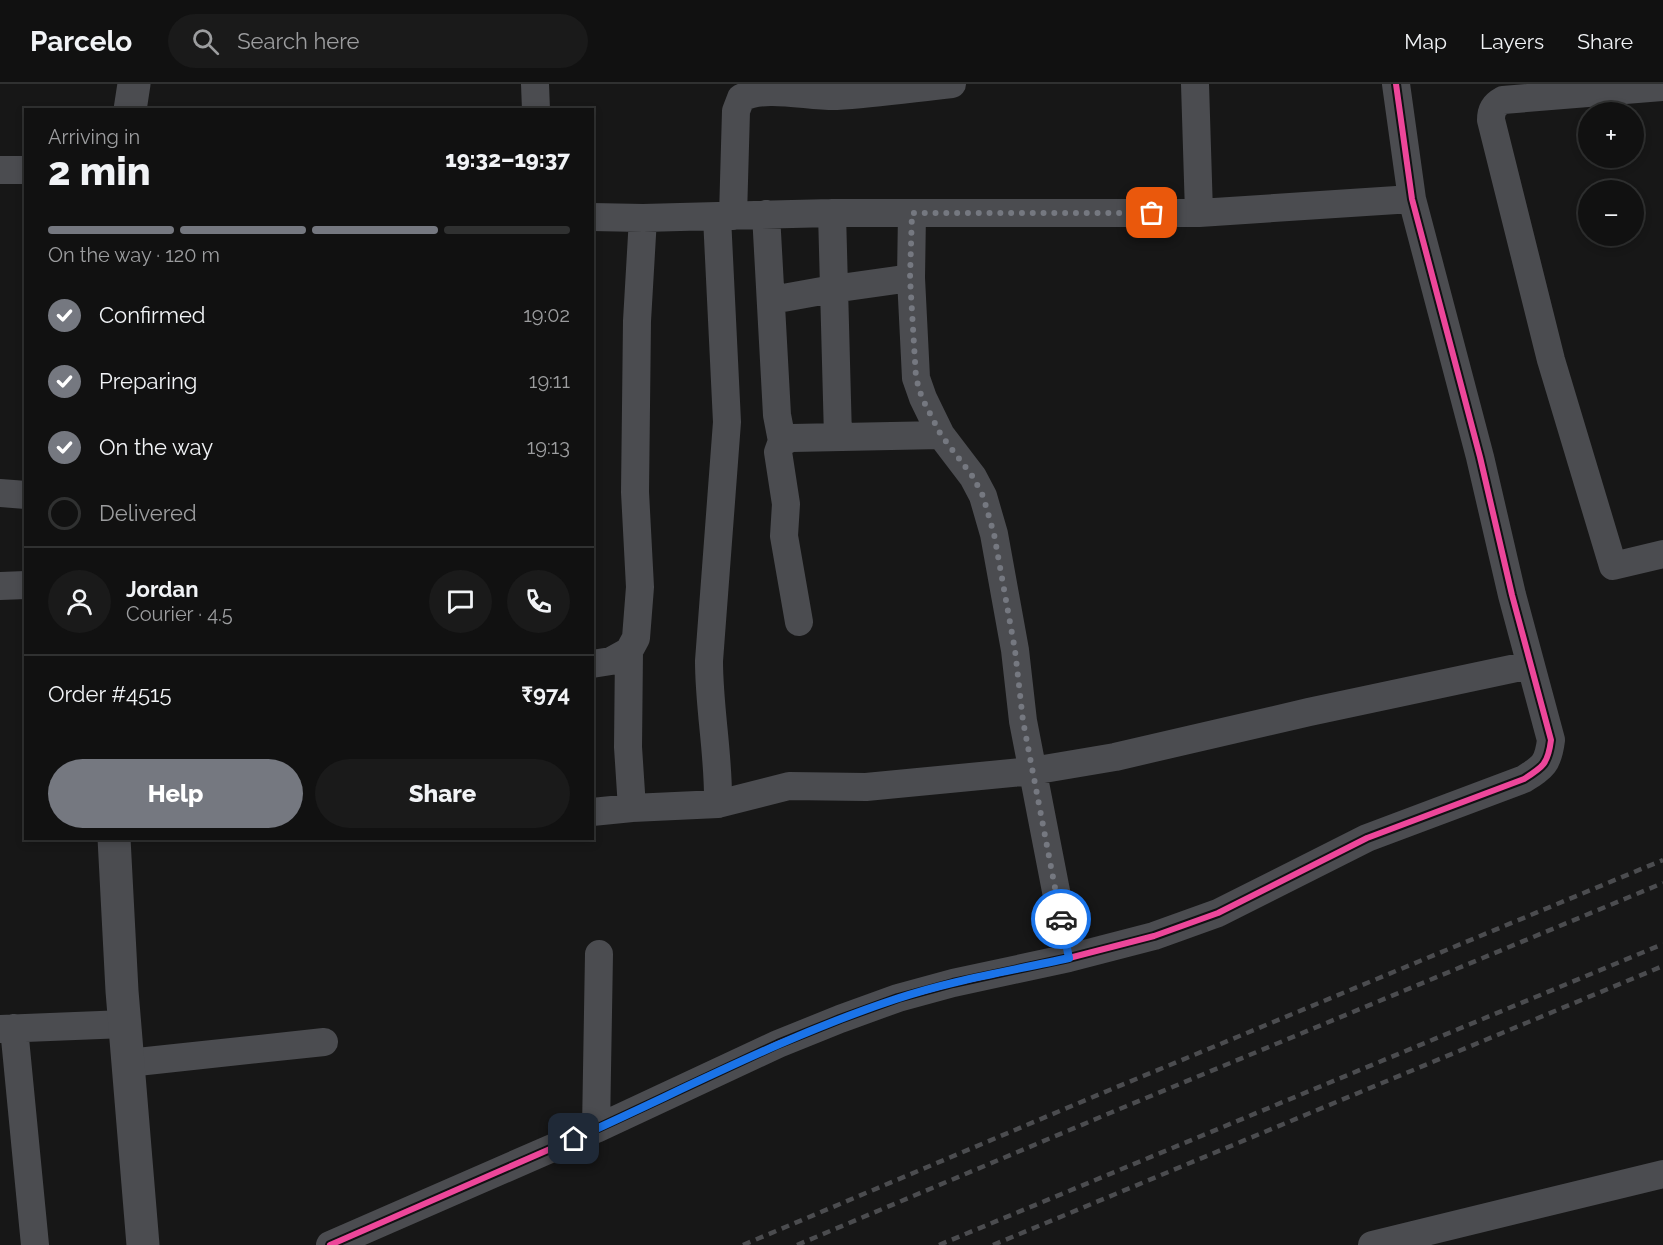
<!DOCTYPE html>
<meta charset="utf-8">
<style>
body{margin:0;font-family:Raleway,sans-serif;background:#1a1a1a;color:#f1f3f6;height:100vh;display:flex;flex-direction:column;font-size:22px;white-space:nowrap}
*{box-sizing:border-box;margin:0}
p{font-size:20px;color:#9c9d9f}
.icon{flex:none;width:33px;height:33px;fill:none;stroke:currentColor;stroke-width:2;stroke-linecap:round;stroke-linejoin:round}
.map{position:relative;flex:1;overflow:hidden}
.side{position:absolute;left:24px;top:24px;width:570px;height:732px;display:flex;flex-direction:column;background:#111;border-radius:0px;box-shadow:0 3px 9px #0003,0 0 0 2px #303131}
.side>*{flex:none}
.controls{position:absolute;left:1578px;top:18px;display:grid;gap:12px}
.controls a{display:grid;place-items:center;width:66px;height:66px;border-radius:50%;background:#111;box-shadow:0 3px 9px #0003,0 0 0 2px #303131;font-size:30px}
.pin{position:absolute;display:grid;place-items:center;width:51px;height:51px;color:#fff;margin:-26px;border-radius:12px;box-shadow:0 3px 9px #0006}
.courier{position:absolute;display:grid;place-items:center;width:60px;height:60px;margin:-30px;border:4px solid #1a73e8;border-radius:50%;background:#fff;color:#222;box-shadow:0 2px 8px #0007}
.overview em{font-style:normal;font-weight:800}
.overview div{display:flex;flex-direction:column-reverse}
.overview{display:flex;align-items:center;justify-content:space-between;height:102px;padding:0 24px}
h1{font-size:39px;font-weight:800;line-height:45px}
.bar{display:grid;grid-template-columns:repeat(4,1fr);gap:9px 6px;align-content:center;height:72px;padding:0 24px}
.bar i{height:8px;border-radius:4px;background:#303131}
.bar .current{background:#757880}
.bar p{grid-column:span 4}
.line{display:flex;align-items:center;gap:15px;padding:0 24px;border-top:2px solid #303131}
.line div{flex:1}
.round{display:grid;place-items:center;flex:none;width:63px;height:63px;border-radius:32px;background:#1a1a1a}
ol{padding:0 24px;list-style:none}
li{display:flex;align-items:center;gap:18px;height:66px}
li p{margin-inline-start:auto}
li .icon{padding:6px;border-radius:50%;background:#757880;color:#fff;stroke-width:4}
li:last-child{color:#9c9d9f}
li i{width:33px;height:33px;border:3px solid #303131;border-radius:50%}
.button{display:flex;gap:12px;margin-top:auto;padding:12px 24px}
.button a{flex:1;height:69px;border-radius:36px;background:#757880;color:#fff;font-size:24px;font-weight:800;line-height:69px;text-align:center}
.button a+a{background:#1a1a1a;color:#f1f3f6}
header{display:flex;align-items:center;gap:36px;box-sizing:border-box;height:84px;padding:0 30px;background:#111;border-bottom:2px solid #303131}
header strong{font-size:28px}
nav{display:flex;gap:33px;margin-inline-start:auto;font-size:21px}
.search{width:420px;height:54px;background:#1a1a1a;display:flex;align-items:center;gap:15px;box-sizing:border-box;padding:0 21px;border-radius:33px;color:#9c9d9f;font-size:22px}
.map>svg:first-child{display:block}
</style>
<header>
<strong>Parcelo</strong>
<div class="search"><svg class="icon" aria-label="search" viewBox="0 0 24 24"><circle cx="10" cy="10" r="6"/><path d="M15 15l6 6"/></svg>Search here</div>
<nav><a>Map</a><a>Layers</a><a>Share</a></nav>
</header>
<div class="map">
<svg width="1663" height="1161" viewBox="0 0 1663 1161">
<rect width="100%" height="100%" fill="#171717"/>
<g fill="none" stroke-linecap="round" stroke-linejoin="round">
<!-- minor -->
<path stroke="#4b4c50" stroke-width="28" d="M535,0L536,26
M1195,0L1199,129
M1663,3L1503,16C1494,21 1491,26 1491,36L1551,276L1613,482L1663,470
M0,86H26
M832,129L838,353
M912,129L911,194L916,294L923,314L941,351L973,393L983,412L994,450L1015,566L1023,637L1069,874
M766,130L777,331L782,357
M733,132L736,27L741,14C766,1 808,13 837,12C875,10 914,4 952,0
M592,133L643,134L832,129H1199L1412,115
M717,133L727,338L709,577C709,625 719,672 718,720L789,702L866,703L1032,687L1115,673L1309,628L1530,581
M772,216L833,205L911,194
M0,409L26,411
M0,502L26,501
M799,538L784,452L786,420L778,368L782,357L792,354L941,351
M629,567L628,663L632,724L718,720
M592,580L611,577L629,567L636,554L640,503L635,408L637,237L643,134
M592,728L632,724
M14,944L35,1161
M0,945L125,940
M128,979L324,958
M596,1045L599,870
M330,1161L596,1045L778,960L840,935L898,914L953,899L1069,874L1154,852L1218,829L1367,754L1524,695C1543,683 1548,680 1551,656L1512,511L1480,373L1412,115L1396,0
M1372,1161L1663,1090"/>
<!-- tertiary -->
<path stroke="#4b4c50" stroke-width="33" d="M130,26L134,0
M114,754L122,907L143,1161"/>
<!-- rail -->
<path stroke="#4b4c4f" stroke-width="4.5" stroke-dasharray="8 6" stroke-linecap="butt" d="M743,1161L1100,1010L1663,776
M797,1161L1110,1029L1663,799
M939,1161L1663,860
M993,1161L1663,882"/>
<defs>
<path id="cycleway" d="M330,1161L596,1045L778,960L840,935L898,914L953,899L1069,874L1154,852L1218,829L1367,754L1524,695C1543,683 1548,680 1551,656L1512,511L1480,373L1412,115L1396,0"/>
</defs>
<!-- cycleway casing -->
<use href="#cycleway" stroke="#111113" stroke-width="10"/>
<!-- cycleway -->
<use href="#cycleway" stroke="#ed469a" stroke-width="6"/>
</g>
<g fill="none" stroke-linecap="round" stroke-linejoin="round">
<!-- done -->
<path stroke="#757880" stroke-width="6" stroke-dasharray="0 10.8" d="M1061,835L1023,637L1015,566L994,450L983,412L973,393L941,351L922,314L916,294L910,194L912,129H1152"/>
<!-- route -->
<path stroke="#1a73e8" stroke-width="8" d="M574,1055C681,1007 784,952 896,915C952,896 1011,887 1069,874L1061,835"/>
</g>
</svg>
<div class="controls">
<a>+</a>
<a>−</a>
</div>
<div class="pin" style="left:1152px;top:129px;background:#ea580c"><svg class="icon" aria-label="bag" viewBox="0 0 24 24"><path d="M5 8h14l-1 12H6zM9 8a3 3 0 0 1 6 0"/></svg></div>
<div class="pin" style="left:574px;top:1055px;background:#1f2937"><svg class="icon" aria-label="home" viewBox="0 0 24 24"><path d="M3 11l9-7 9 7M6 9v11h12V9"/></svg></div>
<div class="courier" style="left:1061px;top:835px"><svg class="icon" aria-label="car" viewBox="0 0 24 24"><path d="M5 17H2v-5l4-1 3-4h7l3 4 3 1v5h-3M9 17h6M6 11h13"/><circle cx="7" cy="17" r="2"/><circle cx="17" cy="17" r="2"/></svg></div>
<section class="side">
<div class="overview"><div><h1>2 min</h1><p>Arriving in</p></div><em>19:32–19:37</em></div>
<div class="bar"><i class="current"></i><i class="current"></i><i class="current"></i><i></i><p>On the way · 120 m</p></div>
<ol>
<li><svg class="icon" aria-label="check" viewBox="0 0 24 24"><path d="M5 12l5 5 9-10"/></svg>Confirmed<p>19:02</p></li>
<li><svg class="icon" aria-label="check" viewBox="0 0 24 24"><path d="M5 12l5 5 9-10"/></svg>Preparing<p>19:11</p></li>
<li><svg class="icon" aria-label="check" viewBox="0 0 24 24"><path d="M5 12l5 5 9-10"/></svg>On the way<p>19:13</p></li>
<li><i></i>Delivered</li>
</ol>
<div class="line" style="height:108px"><a class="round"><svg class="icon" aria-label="person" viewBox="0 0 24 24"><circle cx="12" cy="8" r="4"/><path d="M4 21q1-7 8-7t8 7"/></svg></a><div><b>Jordan</b><p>Courier · 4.5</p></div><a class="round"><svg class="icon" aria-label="chat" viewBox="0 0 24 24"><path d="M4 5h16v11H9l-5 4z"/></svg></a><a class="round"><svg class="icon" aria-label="phone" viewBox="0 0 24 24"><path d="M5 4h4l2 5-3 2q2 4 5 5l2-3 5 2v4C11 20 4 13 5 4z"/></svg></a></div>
<div class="line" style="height:78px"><div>Order #4515</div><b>₹974</b></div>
<div class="button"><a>Help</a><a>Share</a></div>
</section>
</div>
